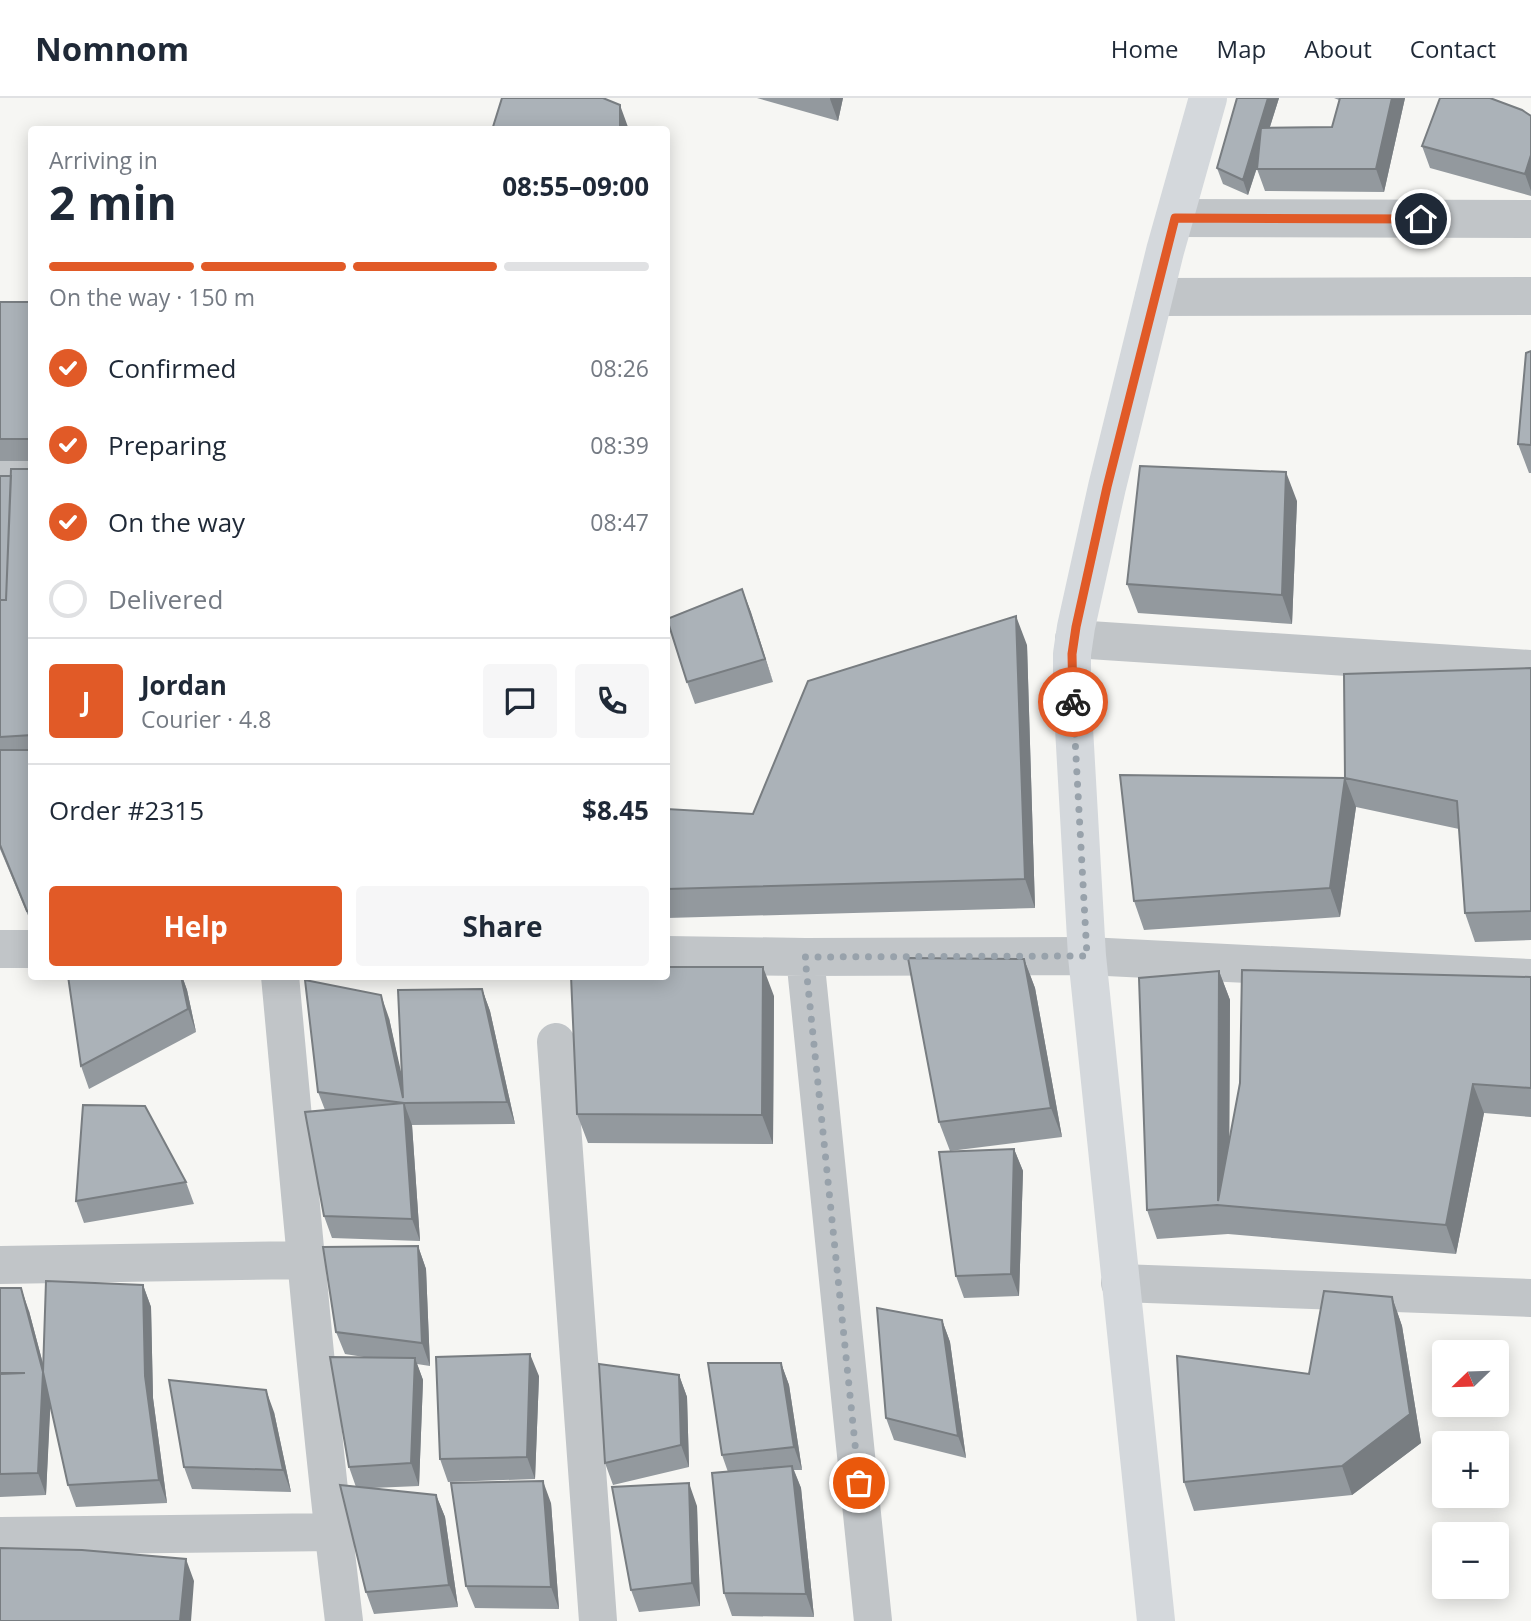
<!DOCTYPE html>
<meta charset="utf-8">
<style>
body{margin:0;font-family:"Open Sans",sans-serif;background:#f6f6f7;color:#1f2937;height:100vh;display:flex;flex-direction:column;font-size:26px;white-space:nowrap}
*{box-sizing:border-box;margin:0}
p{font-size:23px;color:#747a83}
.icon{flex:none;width:38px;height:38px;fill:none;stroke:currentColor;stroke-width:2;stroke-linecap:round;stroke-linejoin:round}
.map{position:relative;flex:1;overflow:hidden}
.sheet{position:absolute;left:28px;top:28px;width:642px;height:854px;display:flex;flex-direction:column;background:#fff;border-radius:7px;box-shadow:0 4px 18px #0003}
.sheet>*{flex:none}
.needle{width:46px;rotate:247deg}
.tools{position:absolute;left:1432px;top:1242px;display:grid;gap:14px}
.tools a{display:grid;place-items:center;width:77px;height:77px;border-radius:7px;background:#fff;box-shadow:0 4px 18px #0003;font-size:35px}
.pin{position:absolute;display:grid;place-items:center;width:60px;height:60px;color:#fff;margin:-30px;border:4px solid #fff;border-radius:50%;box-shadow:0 2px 7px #0007}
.courier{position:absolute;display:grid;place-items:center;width:70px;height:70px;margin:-35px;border:5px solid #e15a27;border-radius:50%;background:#fff;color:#222;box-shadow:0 2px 9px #0007}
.overview em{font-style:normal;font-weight:700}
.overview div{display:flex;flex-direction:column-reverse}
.overview{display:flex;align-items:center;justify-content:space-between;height:119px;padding:0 21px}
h1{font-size:46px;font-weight:700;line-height:52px}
.bar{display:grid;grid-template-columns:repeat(4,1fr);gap:10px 7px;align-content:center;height:84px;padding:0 21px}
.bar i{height:9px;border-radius:5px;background:#e0e1e3}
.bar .current{background:#e15a27}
.bar p{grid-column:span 4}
.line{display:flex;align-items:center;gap:18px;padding:0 21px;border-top:2px solid #e0e1e3}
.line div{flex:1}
.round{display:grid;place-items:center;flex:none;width:74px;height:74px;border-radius:7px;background:#f6f6f7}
ol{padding:0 21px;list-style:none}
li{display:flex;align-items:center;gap:21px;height:77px}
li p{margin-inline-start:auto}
li .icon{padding:7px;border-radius:50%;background:#e15a27;color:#fff;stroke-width:4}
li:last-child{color:#747a83}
li i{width:38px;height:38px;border:4px solid #e0e1e3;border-radius:50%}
.button{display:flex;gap:14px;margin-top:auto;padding:14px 21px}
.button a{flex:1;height:80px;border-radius:7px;background:#e15a27;color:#fff;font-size:28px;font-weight:700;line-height:80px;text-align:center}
.button a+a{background:#f6f6f7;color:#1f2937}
header{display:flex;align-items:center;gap:42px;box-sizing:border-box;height:98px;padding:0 35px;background:#fff;border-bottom:2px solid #e0e1e3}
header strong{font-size:33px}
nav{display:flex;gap:38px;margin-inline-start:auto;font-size:24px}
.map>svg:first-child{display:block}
</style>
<header>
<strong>Nomnom</strong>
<nav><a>Home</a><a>Map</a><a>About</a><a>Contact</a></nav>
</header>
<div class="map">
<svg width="1531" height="1523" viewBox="0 0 1531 1523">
<rect width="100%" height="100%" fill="#f6f6f3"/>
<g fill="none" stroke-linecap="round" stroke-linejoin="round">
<!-- minor -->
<path stroke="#c1c5c8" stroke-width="38" d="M1175,120L1531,121
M1154,199L1531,198
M0,369H32
M1074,541L1531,571
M0,851H32
M667,857L805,859L1087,858L1531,880
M805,859L873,1523
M280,878C300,1093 318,1309 344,1523
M556,944L598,1523
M0,1167L306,1162
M1120,1185L1531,1200
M0,1438L333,1434"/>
<!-- major -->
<path stroke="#d4d8dc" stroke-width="38" d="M1156,1523L1087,858L1072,595V556L1076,529L1107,389L1165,153L1208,0"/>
</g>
<!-- wall -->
<path fill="#93999e" d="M757,0H843L838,23Z
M1237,0H1279L1270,29H1332L1339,2L1334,0H1405L1384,94L1265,93L1257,71L1258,67L1248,97L1223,86L1217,70Z
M1531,18V98L1430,70L1422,48Z
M0,204H32V363H0Z
M1531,253V375H1529L1518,346Z
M32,371V827L0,751V378H11Z
M1297,403L1292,526L1138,515L1127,486Z
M742,491L773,584L695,606L687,584Z
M1027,547L1035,810L667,820V711L753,716Z
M1531,570V842L1475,844L1465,815L1459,731L1356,709L1340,819L1144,832L1134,803Z
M1024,861L1035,890L1062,1039L950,1053L939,1024Z
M1219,873L1230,902L1229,1043L1531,879V1019L1484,1015L1456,1156L1228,1136L1157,1141L1147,1112Z
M181,878H182L187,892L196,934L89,991L81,968Z
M482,891L490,913L515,1026L412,1027L420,1143L332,1140L324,1118L325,1012L318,994L389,920L402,982Z
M774,898L773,1046L588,1045L577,1016Z
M1014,1051L1023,1073L1019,1198L964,1200L956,1178Z
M186,1084L194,1106L84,1125L76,1103Z
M418,1148L426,1171L430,1268L417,1266L423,1282L419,1388L372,1390L436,1397L445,1419L458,1509L374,1516L366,1494L356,1389L349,1369L370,1260L345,1256L336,1234Z
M143,1187L151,1209L153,1300L167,1405L76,1409L68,1387L50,1307L46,1397L0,1399V1190L29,1213L43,1266Z
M1392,1199L1402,1228L1421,1345L1352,1397L1194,1413L1184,1384L1309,1276Z
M942,1222L950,1244L966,1360L894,1342L886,1320Z
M781,1265L789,1287L802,1372H794L801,1390L814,1519L732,1518L724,1495L728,1374L722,1357Z
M679,1277L687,1299L689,1369L613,1387L605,1365Z
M539,1278L535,1381L448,1384L440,1361Z
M274,1314L291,1394L192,1391L184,1369Z
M551,1405L559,1511L475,1510L466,1488Z
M697,1408L700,1508L639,1514L631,1492Z"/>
<!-- shaded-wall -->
<path fill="#787d81" d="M830,0H843L838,23L830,1Z
M1268,0H1279L1248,97L1243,82Z
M1392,0H1405L1384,94L1376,71Z
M620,7L628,29V32H620Z
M1531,57V93L1525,76Z
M1286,374L1297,403L1292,526L1282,497Z
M742,491L751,514L773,584L765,561Z
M1016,518L1027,547L1035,810L1025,781Z
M1345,680L1356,709L1340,819L1330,790Z
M1024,861L1035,890L1062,1039L1051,1010Z
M763,869L774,898L773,1046L762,1017Z
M1219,873L1230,902L1229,1108L1218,1103Z
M181,878H182L187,892L196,934L188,911Z
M482,891L490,913L515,1026L507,1004Z
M381,897L389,920L408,1005L403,1000Z
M1473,986L1484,1015L1456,1156L1446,1127Z
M404,1005L412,1027L420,1143L412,1121Z
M1014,1051L1023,1073L1019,1198L1011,1176Z
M418,1148L426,1171L430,1268L422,1245Z
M143,1187L151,1209L153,1300L167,1405L159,1382L145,1278Z
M21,1190L29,1213L51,1296L46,1397L38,1375Z
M1392,1199L1402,1228L1421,1345L1352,1397L1342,1368Z
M942,1222L950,1244L966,1360L958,1338Z
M530,1256L539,1278L535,1381L527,1359Z
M415,1260L423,1282L419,1388L411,1365Z
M781,1265L789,1287L802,1372L794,1349Z
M679,1277L687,1299L689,1369L681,1347Z
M266,1292L274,1314L291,1394L283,1372Z
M792,1368L801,1390L814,1519L806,1496Z
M543,1383L551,1405L559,1511L551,1489Z
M689,1385L697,1408L700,1508L692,1485Z
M436,1397L445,1419L458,1509L449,1487Z
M186,1461L194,1483L191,1523H180Z"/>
<!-- building -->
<path fill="#abb2b8" stroke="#787d81" stroke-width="2" d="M502,0H603L620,7V32H492Z
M1237,0H1268L1243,82L1217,70Z
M1340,0H1392L1376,71H1257L1261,30L1332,29Z
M1440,0H1490L1522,12L1531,18V57L1525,76L1422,48Z
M0,204H32V341H0Z
M1531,253V347L1518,346L1526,255Z
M1140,368L1286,374L1282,497L1127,486Z
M11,371H32V637L0,639V502H6Z
M0,378H11L6,502H0Z
M742,491L765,561L687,584L667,521Z
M1016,518L1025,781L667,791V711L753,716L808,583Z
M1531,570V813L1465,815L1457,703L1345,680L1344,576Z
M0,652H32V814L27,813L0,747Z
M1120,677L1345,680L1330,790L1134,803Z
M908,860L1024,861L1051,1010L939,1024Z
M667,869H763L762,1017L577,1016L571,878H667Z
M1242,872L1531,879V990L1473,986L1446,1127L1217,1107L1147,1112L1139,880L1219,873L1218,1103L1240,985Z
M68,878H181L188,911L81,968Z
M305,882L381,897L403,1000L398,892L482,891L507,1004L404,1005L318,994Z
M404,1005L412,1121L324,1118L305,1014Z
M83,1007L145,1008L186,1084L76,1103Z
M1014,1051L1011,1176L956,1178L939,1054Z
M418,1148L422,1245L336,1234L323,1149Z
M46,1183L143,1187L145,1278L159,1382L68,1387L43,1274L38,1375L0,1376V1276L25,1275H0V1190H21L43,1274Z
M1324,1193L1392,1199L1410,1316L1342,1368L1184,1384L1177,1258L1309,1276Z
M877,1210L942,1222L958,1338L886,1320Z
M530,1256L527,1359L440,1361L436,1259Z
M330,1259L415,1260L411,1365L349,1369Z
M708,1265H781L794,1349L722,1357Z
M599,1266L679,1277L681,1347L605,1365Z
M169,1282L266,1292L283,1372L184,1369Z
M792,1368L806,1496L724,1495L712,1375Z
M543,1383L551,1489L466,1488L451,1385Z
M689,1385L692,1485L631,1492L612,1389Z
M340,1387L436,1397L449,1487L366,1494Z
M0,1450L82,1452L186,1461L180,1523H0Z"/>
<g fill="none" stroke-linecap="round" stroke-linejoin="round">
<!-- done -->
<path stroke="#98a2ab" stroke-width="7" stroke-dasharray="0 12.6" d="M859,1385L805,859L1087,858L1073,604"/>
<!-- route -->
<path stroke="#e15a27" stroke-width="9" d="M1073,604L1072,556L1076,529L1107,389L1175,120L1421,121"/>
</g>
</svg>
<div class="tools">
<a><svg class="needle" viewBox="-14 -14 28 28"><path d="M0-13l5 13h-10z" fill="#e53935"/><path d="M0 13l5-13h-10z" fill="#747a83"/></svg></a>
<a>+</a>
<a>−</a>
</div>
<div class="pin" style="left:859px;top:1385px;background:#ea580c"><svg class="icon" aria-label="bag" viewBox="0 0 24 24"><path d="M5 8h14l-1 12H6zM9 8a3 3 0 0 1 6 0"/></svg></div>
<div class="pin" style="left:1421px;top:121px;background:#1f2937"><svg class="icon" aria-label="home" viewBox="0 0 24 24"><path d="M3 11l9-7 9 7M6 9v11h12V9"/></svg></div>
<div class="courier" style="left:1073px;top:604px"><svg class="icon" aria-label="bike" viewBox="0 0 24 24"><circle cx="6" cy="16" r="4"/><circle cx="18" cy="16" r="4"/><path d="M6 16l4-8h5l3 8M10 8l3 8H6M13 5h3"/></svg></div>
<section class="sheet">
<div class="overview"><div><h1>2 min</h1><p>Arriving in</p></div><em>08:55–09:00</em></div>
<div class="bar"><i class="current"></i><i class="current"></i><i class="current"></i><i></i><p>On the way · 150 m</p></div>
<ol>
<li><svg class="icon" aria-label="check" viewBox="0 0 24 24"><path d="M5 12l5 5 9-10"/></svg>Confirmed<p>08:26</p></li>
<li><svg class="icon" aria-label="check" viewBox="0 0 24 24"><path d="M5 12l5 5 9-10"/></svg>Preparing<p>08:39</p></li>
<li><svg class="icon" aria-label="check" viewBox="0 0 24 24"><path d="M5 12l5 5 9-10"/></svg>On the way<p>08:47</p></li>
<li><i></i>Delivered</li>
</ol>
<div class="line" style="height:126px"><b class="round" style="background:#e15a27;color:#fff">J</b><div><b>Jordan</b><p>Courier · 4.8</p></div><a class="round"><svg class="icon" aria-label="chat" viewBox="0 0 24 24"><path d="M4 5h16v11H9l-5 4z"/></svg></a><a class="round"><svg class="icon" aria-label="phone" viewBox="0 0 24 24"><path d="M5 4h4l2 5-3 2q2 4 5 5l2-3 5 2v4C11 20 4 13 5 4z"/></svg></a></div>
<div class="line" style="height:91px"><div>Order #2315</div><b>$8.45</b></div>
<div class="button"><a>Help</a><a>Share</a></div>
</section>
</div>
